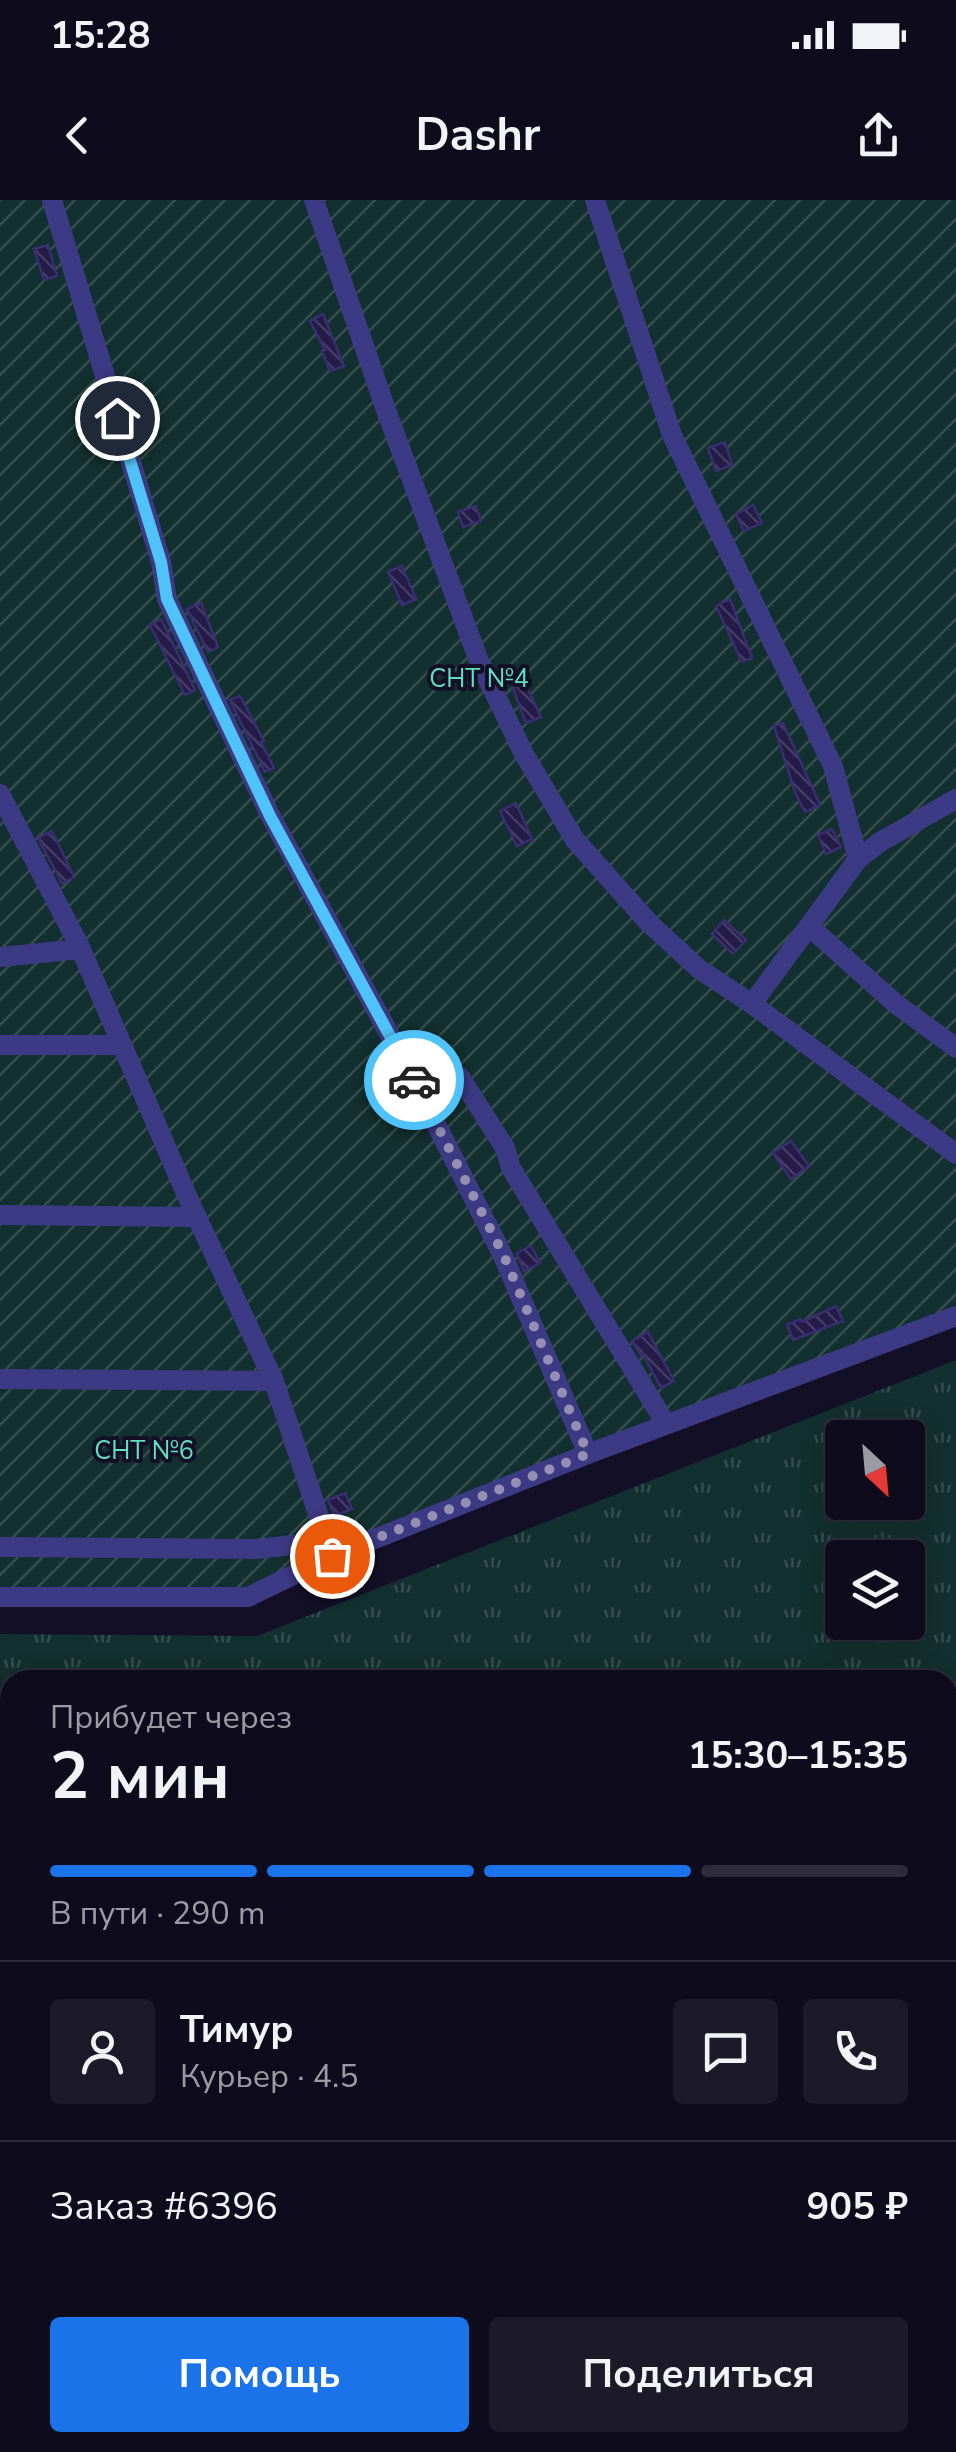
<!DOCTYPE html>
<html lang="ru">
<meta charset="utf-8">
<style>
body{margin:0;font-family:"Nunito Sans",sans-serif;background:#1c1929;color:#f1f3f6;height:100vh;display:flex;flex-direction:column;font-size:38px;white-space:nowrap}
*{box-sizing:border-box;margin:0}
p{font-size:32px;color:#9b9ba3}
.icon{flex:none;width:55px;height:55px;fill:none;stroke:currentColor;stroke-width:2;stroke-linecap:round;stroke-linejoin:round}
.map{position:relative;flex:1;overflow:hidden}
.panel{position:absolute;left:0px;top:1470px;width:958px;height:782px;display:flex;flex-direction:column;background:#0e0b1c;border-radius:30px 30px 0 0;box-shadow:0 5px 25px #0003,0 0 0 2px #2e2b3b}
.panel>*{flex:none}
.needle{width:65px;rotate:154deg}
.buttons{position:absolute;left:825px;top:1220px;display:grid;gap:20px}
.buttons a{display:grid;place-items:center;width:100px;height:100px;border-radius:10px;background:#0e0b1c;box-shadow:0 5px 25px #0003,0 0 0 2px #2e2b3b;font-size:50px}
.pin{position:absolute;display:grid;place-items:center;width:85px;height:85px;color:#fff;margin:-42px;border:5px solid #fff;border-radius:50%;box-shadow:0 2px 10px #0007}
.courier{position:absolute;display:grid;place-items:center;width:100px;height:100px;margin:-50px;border:8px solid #4fc3f7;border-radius:50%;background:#fff;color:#222;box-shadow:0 2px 12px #0007}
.summary em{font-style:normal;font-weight:700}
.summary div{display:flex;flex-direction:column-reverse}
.summary{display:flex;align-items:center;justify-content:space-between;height:170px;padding:0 50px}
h1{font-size:65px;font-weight:700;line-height:75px}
.bar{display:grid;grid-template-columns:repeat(4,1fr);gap:15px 10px;align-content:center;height:120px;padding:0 50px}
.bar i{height:12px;border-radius:8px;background:#2e2b3b}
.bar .current{background:#1a73e8}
.bar p{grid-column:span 4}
.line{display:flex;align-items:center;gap:25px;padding:0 50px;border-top:2px solid #2e2b3b}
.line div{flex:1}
.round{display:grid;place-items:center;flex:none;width:105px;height:105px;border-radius:10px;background:#1c1929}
.primary-button{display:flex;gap:20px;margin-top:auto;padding:20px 50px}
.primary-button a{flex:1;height:115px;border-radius:10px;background:#1a73e8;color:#fff;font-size:40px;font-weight:700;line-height:115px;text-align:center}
.primary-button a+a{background:#1c1929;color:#f1f3f6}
.status{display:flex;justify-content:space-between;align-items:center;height:70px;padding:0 50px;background:#0e0b1c;direction:ltr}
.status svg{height:28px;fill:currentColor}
header{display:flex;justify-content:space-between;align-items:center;height:130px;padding:0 50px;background:#0e0b1c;font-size:45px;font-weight:700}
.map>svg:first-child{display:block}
</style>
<div class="status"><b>15:28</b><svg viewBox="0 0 49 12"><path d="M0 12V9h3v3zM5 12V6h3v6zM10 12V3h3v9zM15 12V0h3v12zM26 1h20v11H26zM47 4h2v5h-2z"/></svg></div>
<header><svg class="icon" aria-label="back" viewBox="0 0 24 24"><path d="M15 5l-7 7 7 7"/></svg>Dashr<svg class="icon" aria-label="share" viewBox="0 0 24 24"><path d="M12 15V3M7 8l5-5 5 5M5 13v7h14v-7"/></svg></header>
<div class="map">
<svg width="956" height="2252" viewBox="0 0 956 2252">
<defs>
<pattern id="grass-tufts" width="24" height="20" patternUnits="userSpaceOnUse" patternTransform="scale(2.5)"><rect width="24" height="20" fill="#12302f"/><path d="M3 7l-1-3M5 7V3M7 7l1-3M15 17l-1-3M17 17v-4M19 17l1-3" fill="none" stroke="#344d4e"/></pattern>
<pattern id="garden-furrows" width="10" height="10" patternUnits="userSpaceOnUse" patternTransform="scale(2.5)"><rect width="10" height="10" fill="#12302f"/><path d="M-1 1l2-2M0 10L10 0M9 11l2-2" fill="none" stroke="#344d4e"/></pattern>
<pattern id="building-back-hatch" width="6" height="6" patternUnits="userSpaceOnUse" patternTransform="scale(2.5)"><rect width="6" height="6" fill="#241b47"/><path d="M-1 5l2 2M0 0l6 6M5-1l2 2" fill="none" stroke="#433b63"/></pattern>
</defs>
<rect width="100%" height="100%" fill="#130f26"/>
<!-- grass -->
<path fill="url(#grass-tufts)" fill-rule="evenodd" d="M956,1160V2252H0V1434L257,1436ZM842,1238H908V1302H842ZM842,1358H908V1422H842ZM10,1480H948V2242H10Z"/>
<!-- garden -->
<path fill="url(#garden-furrows)" d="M0,0H956V1116L248,1397H0Z"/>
<!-- building -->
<path fill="url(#building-back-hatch)" stroke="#3b2d73" stroke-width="2.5" d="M48,45L57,76L44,80L34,49Z
M323,114L344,166L330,171L322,151L325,150L310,121Z
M725,242L732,265L716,271L708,248Z
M753,305L762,323L744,331L736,314Z
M476,306L481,321L463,327L458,312Z
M402,366L416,399L402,405L388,372Z
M730,399L752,458L742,462L716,406Z
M201,403L218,447L208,452L187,409Z
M161,419L195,490L185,495L150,425Z
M525,483L541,517L526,523L513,488Z
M240,496L264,541L261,542L274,568L265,572L230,500Z
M783,523L820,605L805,612L795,592L774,526Z
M516,603L532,639L517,646L500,611Z
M832,629L841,647L826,654L818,635Z
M52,631L74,677L62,683L38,638Z
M724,720L746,740L733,754L712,734Z
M791,941L809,966L791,979L773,953Z
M531,1046L540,1063L524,1071L517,1053Z
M836,1106L843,1121L793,1140L787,1125L800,1119L802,1122Z
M648,1132L674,1181L661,1188L643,1154L641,1156L632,1141Z
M345,1293L352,1309L335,1316L328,1300Z"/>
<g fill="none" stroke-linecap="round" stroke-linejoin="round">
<!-- minor -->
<path stroke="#3d3a85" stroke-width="20" d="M52,0L161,362L167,399L270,615L404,861L503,1056L588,1254
M314,0L386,210L479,461L524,554L575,640L649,723L699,769L752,804L956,954
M595,0L672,235L833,566L858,659
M0,594L79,745L191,1005L274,1181L332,1356
M809,726L896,804L956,848
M0,757L81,749
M752,804L858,659L880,642L956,599
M0,845H122
M460,877L505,948L511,968L666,1224
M0,1015L197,1017
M0,1179L274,1181
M0,1347L257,1349L328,1341
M0,1397H248L332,1356L588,1254L956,1116"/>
</g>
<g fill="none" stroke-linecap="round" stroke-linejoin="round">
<!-- done -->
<path stroke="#948fb3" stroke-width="10" stroke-dasharray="0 18" d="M332,1356L588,1254L504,1056L414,880"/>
<!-- route -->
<path stroke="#4fc3f7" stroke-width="12" d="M117,218L161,362L167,399L270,616L414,880"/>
</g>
<g text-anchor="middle" stroke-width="8" stroke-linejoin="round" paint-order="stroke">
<!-- park labels -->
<g font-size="25" fill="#5fe0c0" stroke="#130f26">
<text x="479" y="487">СНТ №4</text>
<text x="144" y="1259">СНТ №6</text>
</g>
</g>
</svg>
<div class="buttons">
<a><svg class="needle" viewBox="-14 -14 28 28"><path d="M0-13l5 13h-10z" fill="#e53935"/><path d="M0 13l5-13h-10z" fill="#9b9ba3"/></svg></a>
<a><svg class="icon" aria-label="layers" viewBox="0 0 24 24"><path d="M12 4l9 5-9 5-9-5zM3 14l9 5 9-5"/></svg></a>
</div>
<div class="pin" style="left:332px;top:1356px;background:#ea580c"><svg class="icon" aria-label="bag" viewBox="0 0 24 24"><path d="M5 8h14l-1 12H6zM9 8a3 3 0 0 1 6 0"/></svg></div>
<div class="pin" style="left:117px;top:218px;background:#1f2937"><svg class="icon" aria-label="home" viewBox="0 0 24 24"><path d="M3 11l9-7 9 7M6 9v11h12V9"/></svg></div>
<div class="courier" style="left:414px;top:880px"><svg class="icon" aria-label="car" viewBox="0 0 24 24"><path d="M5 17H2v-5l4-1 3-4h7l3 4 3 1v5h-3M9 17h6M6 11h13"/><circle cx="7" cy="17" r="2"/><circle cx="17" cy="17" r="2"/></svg></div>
<section class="panel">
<div class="summary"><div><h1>2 мин</h1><p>Прибудет через</p></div><em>15:30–15:35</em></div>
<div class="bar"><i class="current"></i><i class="current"></i><i class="current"></i><i></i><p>В пути · 290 m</p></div>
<div class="line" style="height:180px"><a class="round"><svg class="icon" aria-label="person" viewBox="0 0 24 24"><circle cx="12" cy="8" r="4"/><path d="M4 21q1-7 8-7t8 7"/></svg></a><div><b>Тимур</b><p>Курьер · 4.5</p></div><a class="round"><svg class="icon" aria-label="chat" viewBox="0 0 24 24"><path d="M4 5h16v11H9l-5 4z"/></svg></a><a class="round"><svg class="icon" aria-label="phone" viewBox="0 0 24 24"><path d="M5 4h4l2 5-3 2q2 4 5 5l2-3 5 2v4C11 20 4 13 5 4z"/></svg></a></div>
<div class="line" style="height:130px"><div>Заказ #6396</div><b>905 ₽</b></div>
<div class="primary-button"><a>Помощь</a><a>Поделиться</a></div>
</section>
</div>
